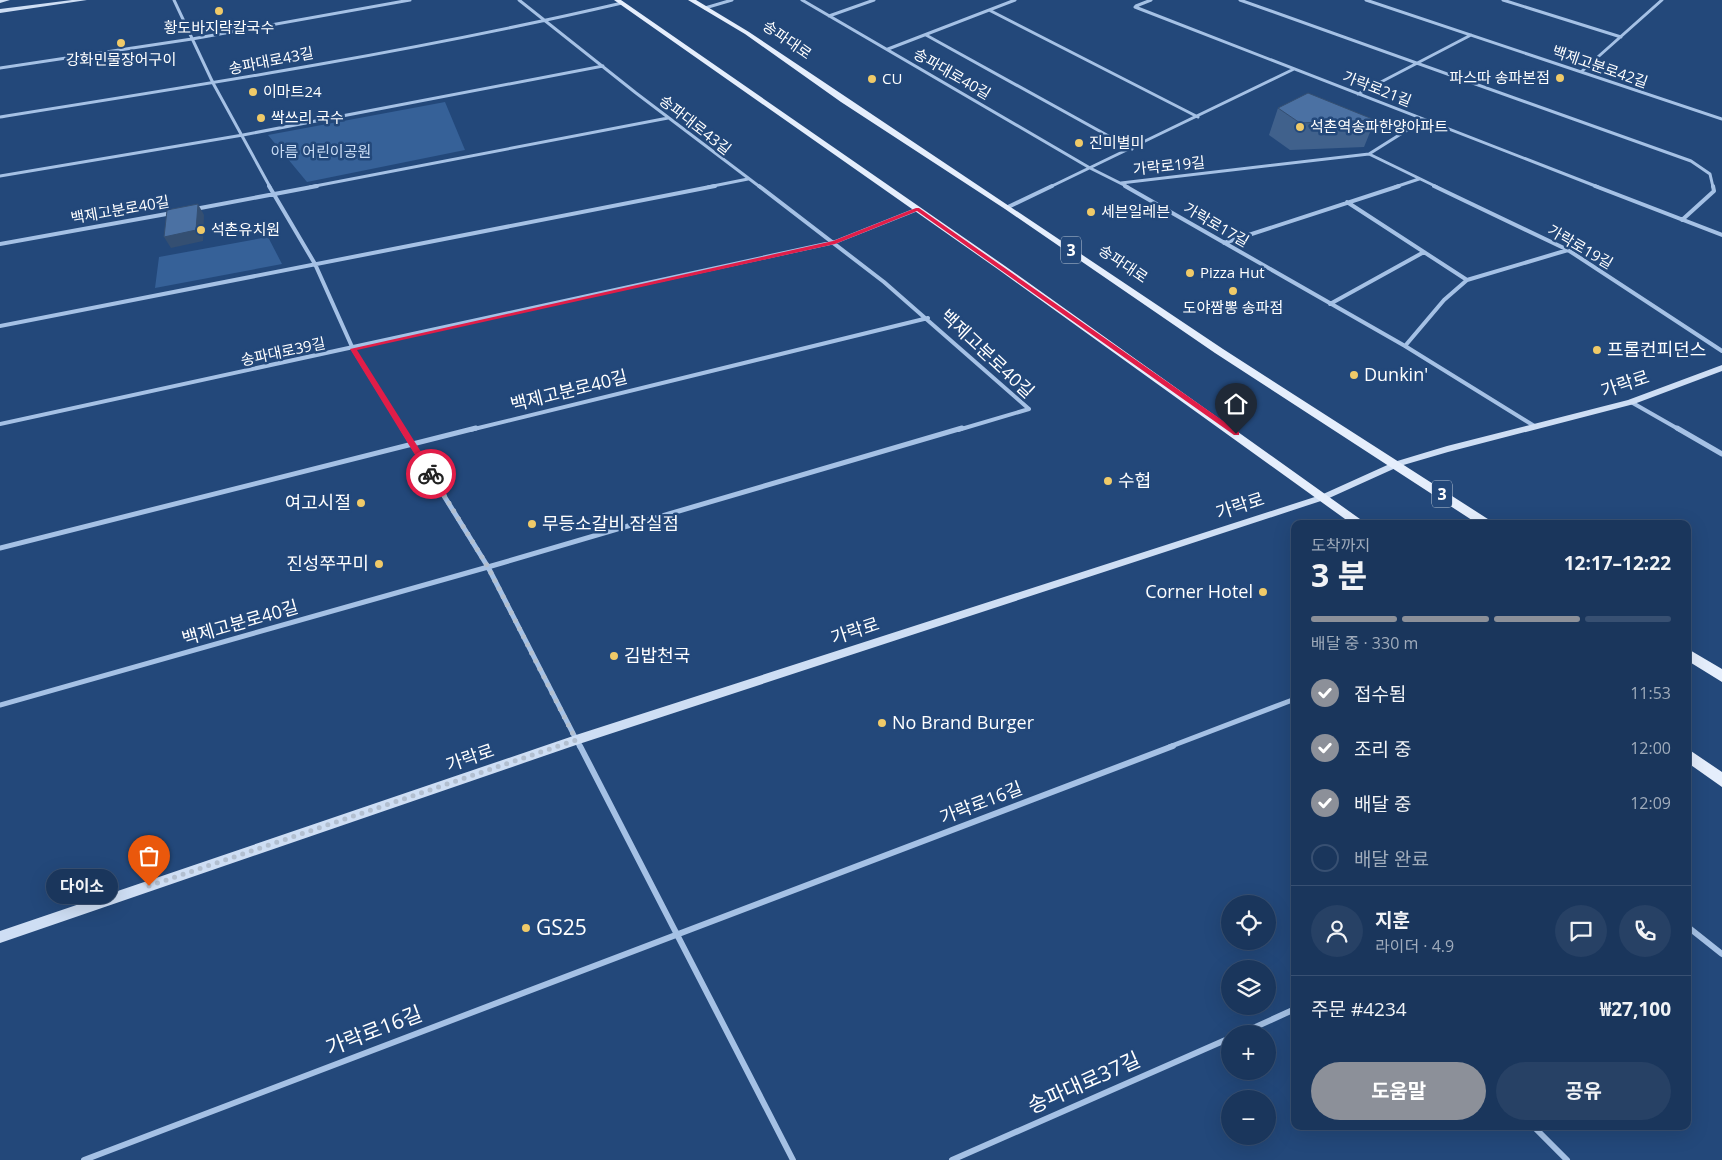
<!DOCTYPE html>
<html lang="ko">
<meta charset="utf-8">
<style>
body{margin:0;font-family:"Open Sans","Noto Sans KR",sans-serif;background:#274165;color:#f1f3f6;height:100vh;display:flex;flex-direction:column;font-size:19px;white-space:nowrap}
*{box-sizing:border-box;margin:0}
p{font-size:16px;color:#9fabbb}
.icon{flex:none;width:28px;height:28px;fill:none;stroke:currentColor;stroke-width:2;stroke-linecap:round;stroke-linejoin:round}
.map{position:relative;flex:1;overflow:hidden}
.drawer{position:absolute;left:1291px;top:520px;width:400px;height:610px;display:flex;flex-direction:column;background:#1a365c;border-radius:10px;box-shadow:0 5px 20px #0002,0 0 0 1px #385072}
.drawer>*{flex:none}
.buttons{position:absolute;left:1221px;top:895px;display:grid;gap:10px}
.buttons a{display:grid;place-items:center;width:55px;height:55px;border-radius:50%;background:#1a365c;box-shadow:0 5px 20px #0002,0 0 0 1px #385072;font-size:25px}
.pin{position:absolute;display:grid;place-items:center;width:42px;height:42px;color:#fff;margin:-51px -21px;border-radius:50% 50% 50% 0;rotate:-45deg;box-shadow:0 0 5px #0007}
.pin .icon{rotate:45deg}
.courier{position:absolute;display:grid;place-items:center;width:50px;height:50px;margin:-25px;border:4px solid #e11d48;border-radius:50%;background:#fff;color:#222;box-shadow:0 1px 6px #0007}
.bubble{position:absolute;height:35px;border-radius:18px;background:#1a365c;box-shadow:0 5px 20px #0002,0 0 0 1px #385072;font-size:16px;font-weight:700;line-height:35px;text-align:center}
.overview em{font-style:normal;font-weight:700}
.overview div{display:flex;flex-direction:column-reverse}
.overview{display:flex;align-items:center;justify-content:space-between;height:85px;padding:0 20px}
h1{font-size:32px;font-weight:700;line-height:38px}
.bar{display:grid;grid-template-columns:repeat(4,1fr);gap:8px 5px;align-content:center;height:60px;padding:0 20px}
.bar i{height:6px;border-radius:4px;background:#385072}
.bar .active{background:#8c9099}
.bar p{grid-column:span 4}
.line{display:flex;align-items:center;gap:12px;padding:0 20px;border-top:1px solid #385072}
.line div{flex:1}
.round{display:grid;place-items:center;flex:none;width:52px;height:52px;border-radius:26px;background:#274165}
ol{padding:0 20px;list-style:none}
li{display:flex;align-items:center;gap:15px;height:55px}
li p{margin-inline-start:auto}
li .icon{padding:5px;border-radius:50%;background:#8c9099;color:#fff;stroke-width:4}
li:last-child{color:#9fabbb}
li i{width:28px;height:28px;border:2px solid #385072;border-radius:50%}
.primary-button{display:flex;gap:10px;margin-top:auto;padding:10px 20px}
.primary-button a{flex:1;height:58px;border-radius:30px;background:#8c9099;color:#fff;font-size:20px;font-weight:700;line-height:58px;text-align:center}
.primary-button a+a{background:#274165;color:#f1f3f6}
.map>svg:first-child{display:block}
</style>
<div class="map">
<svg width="1722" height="1160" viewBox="0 0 1722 1160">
<rect width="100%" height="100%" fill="#23487a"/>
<!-- green -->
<path fill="#366198" d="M445,102L465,150L307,182L268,135Z
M268,237L282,264L155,288L159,257Z"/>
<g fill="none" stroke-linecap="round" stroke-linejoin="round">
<!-- street-far3 -->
<path stroke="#a5c1e5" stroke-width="3" d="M174,0L213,83L270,187
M519,0L636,93L760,187
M802,0L1090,168L1128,187
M1240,0L1691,161L1710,174L1713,187
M1366,0L1722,119
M1503,0L1621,37
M1136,6L1151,0
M1135,7L1598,187
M705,8L732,0
M989,10L1198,117
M829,16L874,0
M926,35L1132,149
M888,49L1015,0
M0,68L192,39L410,0
M1581,72L1662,0
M1358,94L1471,35
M0,117C208,84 417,51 622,3
M1369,154L1437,187
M0,176L243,135L603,66
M1121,183L1369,154L1423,120
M310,187L668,118
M708,187L748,179
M1050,187L1294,69
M1395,187L1419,179"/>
<!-- street-far2 -->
<path stroke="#a5c1e5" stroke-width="4" d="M269,186L315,264L353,349L403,430
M759,186L884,282L1029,409
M1125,186L1405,346L1536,427
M1434,186L1568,250L1722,351
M1595,186L1722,235
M1347,202L1467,280
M1008,207L1052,186
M195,209L317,186
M1682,220L1714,191L1713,186
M1224,243L1399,186
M0,244L172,213
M1330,304L1424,252
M0,326L715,186
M1405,346L1444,300L1467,280L1568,250
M1631,402L1680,430
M0,424L835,242L918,209
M470,430L928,318
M958,430L1029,409"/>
<!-- street-far1 -->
<path stroke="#a5c1e5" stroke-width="5" d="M402,428L488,567L580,747
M1677,428L1722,454
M0,548L476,428
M0,705L488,567L962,428
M1169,747L1295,699"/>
<!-- street -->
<path stroke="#a5c1e5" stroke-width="6" d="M580,746L793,1160
M1688,927L1722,954
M1240,1034L1295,1009
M1533,1126L1567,1160
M84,1160L1173,746
M952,1160L1230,1038"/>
<!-- secondary -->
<path fill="#cedef4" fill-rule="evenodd" d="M0,0H10L0,3Z
M72,0H87L0,13V9Z
M1722,365V371L1634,404L1448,452L1400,466L1327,499L576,745L0,943V931L576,735L1321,495L1394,462L1447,446L1628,400Z"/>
<!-- primary -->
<path fill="#e5eefc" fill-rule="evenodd" d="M614,0H621L1005,266L1367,524H1352L999,270Z
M688,0H696L749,32L1223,349L1491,521L1493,524H1478L1215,353L1005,209L841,102L745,34Z
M1688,649L1722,669V682L1688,661Z
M1688,749L1722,772V787L1688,763Z"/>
</g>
<!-- wall -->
<path fill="#40618c" d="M1278,108L1375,120L1364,147L1290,150L1269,135Z"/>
<!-- shaded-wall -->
<path fill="#344f72" d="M198,204L204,215L203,241L171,248L164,237Z"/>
<!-- building -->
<path fill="#4b71a3" stroke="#344f72" d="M1308,93L1375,120L1300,123L1278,108Z
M198,204L196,230L164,237L167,210Z"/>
<!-- route -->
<path fill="#e11d48" d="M916,208H919L1239,432V435H1234L917,211L835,244L357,350L435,474L431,477L428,476L350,349L833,241Z"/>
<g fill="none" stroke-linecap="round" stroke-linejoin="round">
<!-- done -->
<path stroke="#b2bfd0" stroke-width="5" stroke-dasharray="0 9" d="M149,886L576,740L488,567L431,474"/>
</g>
<!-- markers -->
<g fill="#f0ca68" stroke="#23487a" stroke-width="2">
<circle cx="219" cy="11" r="5"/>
<circle cx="121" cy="43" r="5"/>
<circle cx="1560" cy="78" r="5"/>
<circle cx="872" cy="79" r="5"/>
<circle cx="253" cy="92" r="5"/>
<circle cx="261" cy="118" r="5"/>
<circle cx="1300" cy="127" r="5"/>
<circle cx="1079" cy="143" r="5"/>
<circle cx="1091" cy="212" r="5"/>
<circle cx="201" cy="230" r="5"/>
<circle cx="1190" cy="273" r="5"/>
<circle cx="1233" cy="291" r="5"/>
<circle cx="1597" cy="350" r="5"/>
<circle cx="1354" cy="375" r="5"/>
<circle cx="1108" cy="481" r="5"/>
<circle cx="361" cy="503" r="5"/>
<circle cx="532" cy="524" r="5"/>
<circle cx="379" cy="564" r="5"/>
<circle cx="1263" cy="592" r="5"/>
<circle cx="614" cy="656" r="5"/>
<circle cx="882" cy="723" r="5"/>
<circle cx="526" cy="928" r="5"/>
</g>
<g text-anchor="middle" stroke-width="5" stroke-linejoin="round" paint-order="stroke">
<!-- far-poi labels -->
<g font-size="15" fill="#fff" stroke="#23487a" text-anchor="start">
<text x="219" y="33" text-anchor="middle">황도바지락칼국수</text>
<text x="121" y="65" text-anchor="middle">강화민물장어구이</text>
<text x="1550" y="83" text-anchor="end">파스따 송파본점</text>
<text x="882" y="84">CU</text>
<text x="263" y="97">이마트24</text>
<text x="271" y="123">싹쓰리 국수</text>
<text x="1310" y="132">석촌역송파한양아파트</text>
<text x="1089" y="148">진미별미</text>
<text x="1101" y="217">세븐일레븐</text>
<text x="211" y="235">석촌유치원</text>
<text x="1200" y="278">Pizza Hut</text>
<text x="1233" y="313" text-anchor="middle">도야짬뽕 송파점</text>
</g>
<!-- far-street labels -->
<g font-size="15" fill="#fff" stroke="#23487a">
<text transform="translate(787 40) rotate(35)" y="5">송파대로</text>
<text transform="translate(271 61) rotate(-11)" y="5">송파대로43길</text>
<text transform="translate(1600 67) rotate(19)" y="5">백제고분로42길</text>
<text transform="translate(952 74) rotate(30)" y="5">송파대로40길</text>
<text transform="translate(1377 89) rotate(21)" y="5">가락로21길</text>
<text transform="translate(695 125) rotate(38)" y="5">송파대로43길</text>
<text transform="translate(1169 166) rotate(-6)" y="5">가락로19길</text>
<text transform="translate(120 210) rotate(-10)" y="5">백제고분로40길</text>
<text transform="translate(1216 225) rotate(30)" y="5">가락로17길</text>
<text transform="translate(1580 247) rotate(30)" y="5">가락로19길</text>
<text transform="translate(1123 264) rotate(34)" y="5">송파대로</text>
<text transform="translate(283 352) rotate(-12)" y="5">송파대로39길</text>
</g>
<!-- far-park labels -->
<g font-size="15" fill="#c8dbf4" stroke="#23487a">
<text x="321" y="157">아름 어린이공원</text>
</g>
<!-- shield labels -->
<g fill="#23487a" stroke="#bdc8d7" stroke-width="1">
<rect x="1061" y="236.5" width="20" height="27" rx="4"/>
<rect x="1432" y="480.5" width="20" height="27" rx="4"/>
</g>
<g font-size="16" font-weight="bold" fill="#fff">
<text x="1071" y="256">3</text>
<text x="1442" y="500">3</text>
</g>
<!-- poi labels -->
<g font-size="18" fill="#fff" stroke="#23487a" text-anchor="start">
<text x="1607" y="356">프롬컨피던스</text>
<text x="1364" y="381">Dunkin'</text>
<text x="1118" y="487">수협</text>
<text x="351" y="509" text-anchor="end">여고시절</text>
<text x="542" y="530">무등소갈비 잠실점</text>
<text x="369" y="570" text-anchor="end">진성쭈꾸미</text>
<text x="1253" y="598" text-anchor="end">Corner Hotel</text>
<text x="624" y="662">김밥천국</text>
<text x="892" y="729">No Brand Burger</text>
</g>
<!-- street labels -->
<g font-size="18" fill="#fff" stroke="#23487a">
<text transform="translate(987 354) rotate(43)" y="6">백제고분로40길</text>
<text transform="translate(1625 384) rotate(-18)" y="6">가락로</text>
<text transform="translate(569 391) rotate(-14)" y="6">백제고분로40길</text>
<text transform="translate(1240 506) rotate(-18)" y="6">가락로</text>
<text transform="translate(240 623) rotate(-16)" y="6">백제고분로40길</text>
<text transform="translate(855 631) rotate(-18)" y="6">가락로</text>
<text transform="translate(470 758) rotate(-19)" y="6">가락로</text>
<text transform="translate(981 803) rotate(-21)" y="6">가락로16길</text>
</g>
<!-- near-poi labels -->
<g font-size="21" fill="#fff" stroke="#23487a" text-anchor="start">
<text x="536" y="935">GS25</text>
</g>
<!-- near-street labels -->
<g font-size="21" fill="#fff" stroke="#23487a">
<text transform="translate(374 1031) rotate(-21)" y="7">가락로16길</text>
<text transform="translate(1084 1083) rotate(-24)" y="7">송파대로37길</text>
</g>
</g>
</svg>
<div class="buttons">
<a><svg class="icon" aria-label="locate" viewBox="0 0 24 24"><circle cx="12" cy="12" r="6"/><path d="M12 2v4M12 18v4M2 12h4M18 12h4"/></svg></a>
<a><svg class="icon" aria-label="layers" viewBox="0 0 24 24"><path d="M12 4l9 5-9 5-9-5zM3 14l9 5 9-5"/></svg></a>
<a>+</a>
<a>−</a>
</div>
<div class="pin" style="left:149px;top:886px;background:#ea580c"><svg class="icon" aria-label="bag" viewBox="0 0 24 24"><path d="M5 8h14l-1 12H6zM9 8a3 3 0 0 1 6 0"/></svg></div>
<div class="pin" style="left:1236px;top:434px;background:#1f2937"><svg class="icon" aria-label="home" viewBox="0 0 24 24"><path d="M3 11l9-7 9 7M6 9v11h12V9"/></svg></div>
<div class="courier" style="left:431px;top:474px"><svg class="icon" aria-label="bike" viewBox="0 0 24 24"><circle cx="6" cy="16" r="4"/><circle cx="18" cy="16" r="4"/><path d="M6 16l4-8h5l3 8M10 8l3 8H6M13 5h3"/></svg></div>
<div class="bubble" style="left:46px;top:869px;width:72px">다이소</div>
<section class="drawer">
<div class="overview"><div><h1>3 분</h1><p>도착까지</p></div><em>12:17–12:22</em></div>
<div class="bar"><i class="active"></i><i class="active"></i><i class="active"></i><i></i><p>배달 중 · 330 m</p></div>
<ol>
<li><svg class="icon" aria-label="check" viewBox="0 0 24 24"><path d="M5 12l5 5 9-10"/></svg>접수됨<p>11:53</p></li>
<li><svg class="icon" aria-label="check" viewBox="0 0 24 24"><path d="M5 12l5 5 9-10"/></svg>조리 중<p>12:00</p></li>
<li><svg class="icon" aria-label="check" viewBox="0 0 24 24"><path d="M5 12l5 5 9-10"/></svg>배달 중<p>12:09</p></li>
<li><i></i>배달 완료</li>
</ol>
<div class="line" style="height:90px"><a class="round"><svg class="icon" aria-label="person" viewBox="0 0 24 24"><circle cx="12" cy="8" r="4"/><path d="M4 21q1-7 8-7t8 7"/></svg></a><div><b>지훈</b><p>라이더 · 4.9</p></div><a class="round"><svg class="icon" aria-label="chat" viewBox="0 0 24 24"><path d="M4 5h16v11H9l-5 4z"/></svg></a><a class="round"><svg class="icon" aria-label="phone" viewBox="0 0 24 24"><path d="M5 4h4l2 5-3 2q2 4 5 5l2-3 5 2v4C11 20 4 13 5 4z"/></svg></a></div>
<div class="line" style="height:65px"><div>주문 #4234</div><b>₩27,100</b></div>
<div class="primary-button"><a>도움말</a><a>공유</a></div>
</section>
</div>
